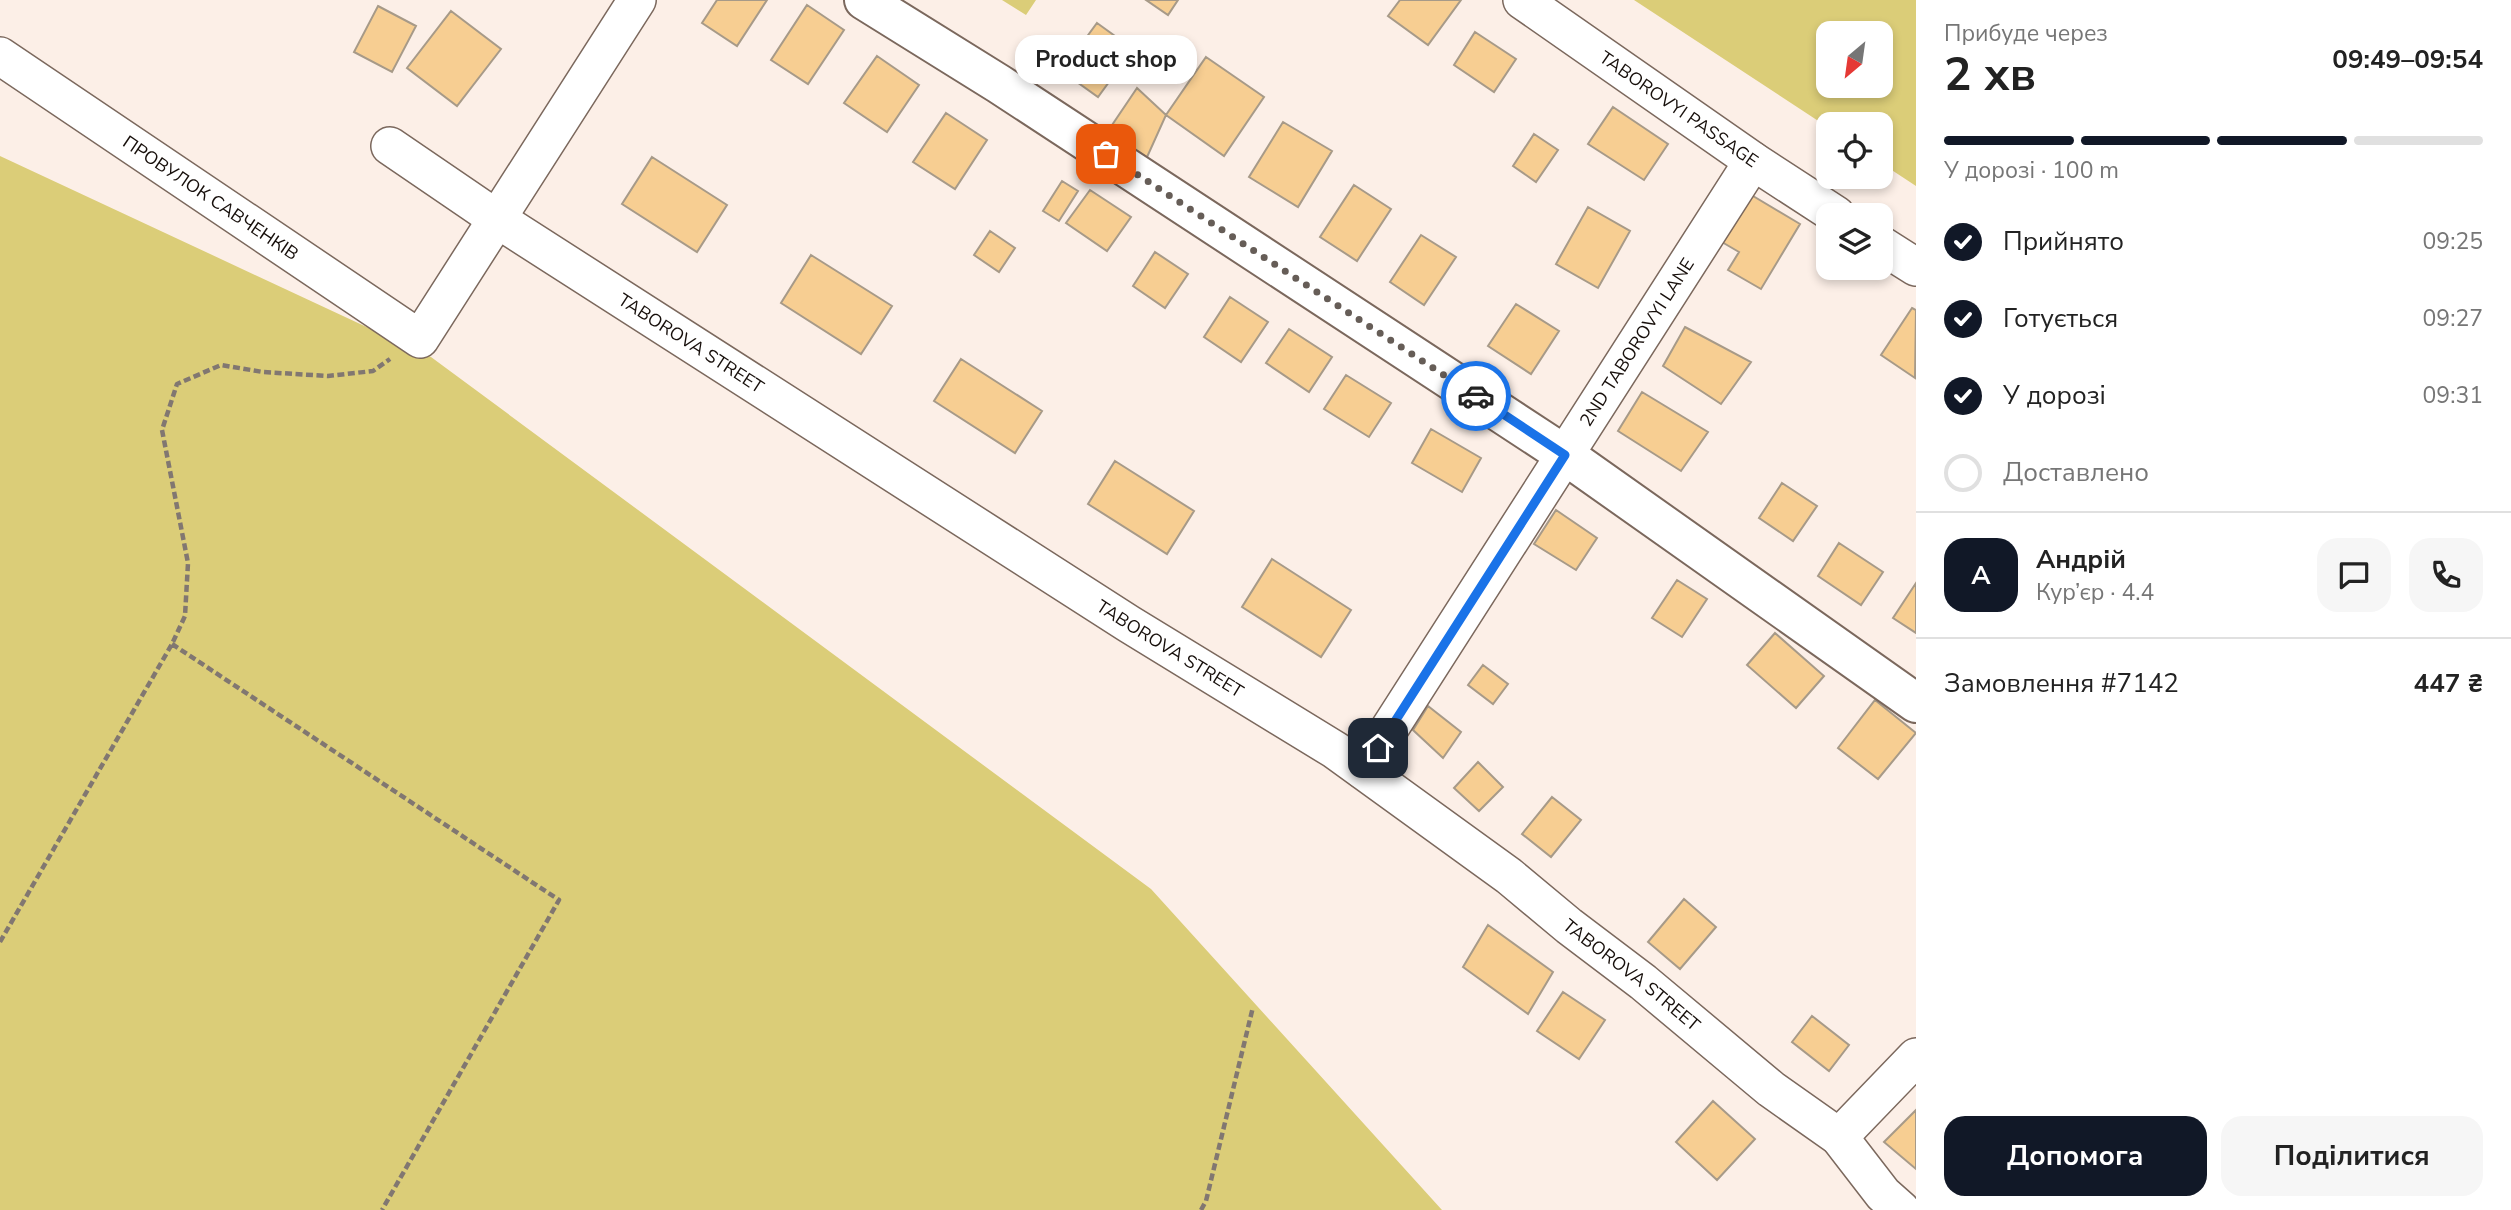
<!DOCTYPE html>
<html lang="uk">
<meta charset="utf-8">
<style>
body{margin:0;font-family:"Nunito Sans",sans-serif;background:#f6f6f6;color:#222;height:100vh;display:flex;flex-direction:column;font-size:26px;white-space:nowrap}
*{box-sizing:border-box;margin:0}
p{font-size:23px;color:#767676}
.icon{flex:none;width:38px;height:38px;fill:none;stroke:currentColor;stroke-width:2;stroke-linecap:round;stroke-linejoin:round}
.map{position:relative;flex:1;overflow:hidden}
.details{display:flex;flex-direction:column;background:#fff;width:595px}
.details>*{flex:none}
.needle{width:46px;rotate:209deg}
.controls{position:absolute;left:1816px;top:21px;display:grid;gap:14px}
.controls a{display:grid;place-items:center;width:77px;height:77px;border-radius:14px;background:#fff;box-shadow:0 4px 10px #0003;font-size:35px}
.pin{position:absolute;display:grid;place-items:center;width:60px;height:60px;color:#fff;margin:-30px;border-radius:14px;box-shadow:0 4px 10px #0006}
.courier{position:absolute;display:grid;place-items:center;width:70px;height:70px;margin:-35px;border:5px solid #1a73e8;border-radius:50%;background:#fff;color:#222;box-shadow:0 2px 9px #0007}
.bubble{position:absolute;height:49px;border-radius:21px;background:#fff;box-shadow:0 4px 10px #0003;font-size:23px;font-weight:700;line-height:49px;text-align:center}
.overview em{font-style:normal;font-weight:700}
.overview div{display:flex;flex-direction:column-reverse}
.overview{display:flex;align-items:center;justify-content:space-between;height:119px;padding:0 28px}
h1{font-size:46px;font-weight:700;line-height:52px}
.bar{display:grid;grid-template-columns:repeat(4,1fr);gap:10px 7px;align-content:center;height:84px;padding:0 28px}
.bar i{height:9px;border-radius:5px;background:#e0e0e0}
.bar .on{background:#111827}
.bar p{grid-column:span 4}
.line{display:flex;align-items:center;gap:18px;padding:0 28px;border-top:2px solid #e0e0e0}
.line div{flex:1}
.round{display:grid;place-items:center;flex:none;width:74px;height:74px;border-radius:21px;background:#f6f6f6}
ol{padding:0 28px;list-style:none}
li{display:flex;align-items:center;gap:21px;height:77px}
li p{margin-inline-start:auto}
li .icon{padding:7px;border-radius:50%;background:#111827;color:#fff;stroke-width:4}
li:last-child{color:#767676}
li i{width:38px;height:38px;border:4px solid #e0e0e0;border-radius:50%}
.button{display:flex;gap:14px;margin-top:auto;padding:14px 28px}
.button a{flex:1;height:80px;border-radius:21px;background:#111827;color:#fff;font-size:28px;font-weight:700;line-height:80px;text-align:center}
.button a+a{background:#f6f6f6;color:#222}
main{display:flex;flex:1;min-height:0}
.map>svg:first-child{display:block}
</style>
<main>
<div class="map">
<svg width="1916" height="1210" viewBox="0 0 1916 1210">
<rect width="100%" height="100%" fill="#fcefe7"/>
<!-- green -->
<path fill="#dbcd78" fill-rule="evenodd" d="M1002,0H1036L1026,15Z
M1634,0H1916V186L1881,163V124H1829V128ZM1881,33V86H1829V33Z
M0,156L431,357L1151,889L1442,1210H0Z"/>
<!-- building -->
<path fill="#f7ce92" stroke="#a79a88" stroke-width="2" d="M717,0H767L737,46L702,23Z
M1146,0H1178L1168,15Z
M1400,0H1461L1428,45L1388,16Z
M807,5L844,30L808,84L771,60Z
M378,6L416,26L392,72L354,52Z
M451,11L501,49L457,106L407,68Z
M1097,23L1133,49L1098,97L1056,67L1077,38L1083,42Z
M1475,32L1516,59L1494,92L1454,65Z
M877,56L919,85L887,132L844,103Z
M1206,57L1264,97L1224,156L1166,115Z
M1137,88L1166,115L1143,166L1102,140Z
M1613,107L1668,144L1644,180L1588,144Z
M946,113L987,140L955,189L913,162Z
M1283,122L1332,151L1298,207L1249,177Z
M1534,134L1558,150L1536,182L1513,166Z
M652,157L727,205L697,252L622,204Z
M1062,181L1078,191L1059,221L1043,211Z
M1354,185L1391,209L1357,261L1320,237Z
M1090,190L1131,217L1107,251L1066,223Z
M1743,190L1800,224L1761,289L1728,270L1739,252L1715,238Z
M1588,207L1630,231L1598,288L1556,264Z
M990,231L1015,248L999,272L974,255Z
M1421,235L1456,257L1424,305L1390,282Z
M1155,252L1188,274L1165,308L1133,286Z
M811,255L892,306L861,354L781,303Z
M1230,297L1268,322L1241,362L1204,337Z
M1516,304L1559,331L1531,374L1488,346Z
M1912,308L1916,310L1915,378L1881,355Z
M1685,327L1751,362L1721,404L1663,366Z
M1289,329L1332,357L1309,392L1266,363Z
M961,359L1042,411L1015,453L934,401Z
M1346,375L1391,403L1369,437L1324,409Z
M1642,392L1708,432L1681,471L1618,431Z
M1431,429L1481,458L1462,492L1412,463Z
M1115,461L1194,511L1167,554L1088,504Z
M1782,483L1817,506L1793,541L1759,518Z
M1556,510L1597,538L1576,570L1534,544Z
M1839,543L1883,572L1861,605L1818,576Z
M1272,559L1351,610L1321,657L1242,607Z
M1677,580L1707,599L1682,637L1652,618Z
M1916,583V633L1893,618Z
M1775,633L1824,676L1796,708L1747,665Z
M1483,665L1508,684L1493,704L1468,685Z
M1875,700L1916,733L1878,779L1838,748Z
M1428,706L1461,732L1443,758L1413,730Z
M1478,762L1503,787L1479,811L1454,788Z
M1552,797L1581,820L1551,857L1522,834Z
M1684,899L1716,927L1680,969L1648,942Z
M1488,925L1553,972L1528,1014L1463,967Z
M1563,992L1605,1020L1579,1059L1537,1031Z
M1812,1016L1849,1045L1829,1071L1792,1042Z
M1713,1101L1755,1139L1717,1180L1676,1142Z
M1916,1110V1169L1884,1142Z"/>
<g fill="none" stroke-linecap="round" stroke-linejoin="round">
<defs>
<g id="minor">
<path id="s1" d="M1522,0L1753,161L1836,215"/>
<path id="s2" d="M0,56L420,339L637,0"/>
<path id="s3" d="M390,146L497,219L1129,624L1335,750L1509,876L1569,926L1643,982L1771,1089L1839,1137L1883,1194L1901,1210"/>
<path d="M1881,245L1916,267"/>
<path id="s4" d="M1363,770L1753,161"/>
<path d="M1839,1137L1916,1057"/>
</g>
<path id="tertiary" d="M864,0L999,84L1565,455L1916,703"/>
</defs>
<!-- minor casing -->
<use href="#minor" stroke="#7b685d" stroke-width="40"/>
<!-- tertiary casing -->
<use href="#tertiary" stroke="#7b685d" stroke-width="42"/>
<!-- path -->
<path stroke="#817771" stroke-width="4.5" stroke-dasharray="7 3.5" stroke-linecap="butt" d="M172,644L559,900L382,1210
M0,942L172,644L185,616L188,563L162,430L177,384L221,365L263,372L328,376L373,371L390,359
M1201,1210L1206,1201L1253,1007"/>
<!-- minor -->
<use href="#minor" stroke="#fff" stroke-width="37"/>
<!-- tertiary -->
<use href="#tertiary" stroke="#fff" stroke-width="38"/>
</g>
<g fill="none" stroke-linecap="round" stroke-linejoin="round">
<!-- done -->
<path stroke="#665d57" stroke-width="7" stroke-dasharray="0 12.6" d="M1106,154L1476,396"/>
<!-- route -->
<path stroke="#1a73e8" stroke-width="9" d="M1378,748L1565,455L1476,396"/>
</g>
<g text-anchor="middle" stroke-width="5" stroke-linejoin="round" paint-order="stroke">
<!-- street labels -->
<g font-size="18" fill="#160e0a" stroke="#fff">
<text dy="6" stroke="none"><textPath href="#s1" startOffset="191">TABOROVYI PASSAGE</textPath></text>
<text dy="6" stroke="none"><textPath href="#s2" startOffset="254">ПРОВУЛОК САВЧЕНКІВ</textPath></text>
<text dy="6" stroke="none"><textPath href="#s4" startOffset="508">2ND TABOROVYI LANE</textPath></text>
<text dy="6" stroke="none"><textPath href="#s3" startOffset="360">TABOROVA STREET</textPath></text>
<text dy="6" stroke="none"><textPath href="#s3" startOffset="928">TABOROVA STREET</textPath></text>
<text dy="6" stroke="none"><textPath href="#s3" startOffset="1494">TABOROVA STREET</textPath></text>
</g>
</g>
</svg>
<div class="controls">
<a><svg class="needle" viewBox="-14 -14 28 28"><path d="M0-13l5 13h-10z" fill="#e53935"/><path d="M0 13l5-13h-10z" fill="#767676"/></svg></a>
<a><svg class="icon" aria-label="locate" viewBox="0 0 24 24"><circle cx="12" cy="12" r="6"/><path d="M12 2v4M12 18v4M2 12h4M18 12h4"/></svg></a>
<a><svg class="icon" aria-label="layers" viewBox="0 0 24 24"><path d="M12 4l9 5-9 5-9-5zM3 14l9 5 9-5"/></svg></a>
</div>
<div class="pin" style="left:1106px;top:154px;background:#ea580c"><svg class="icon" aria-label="bag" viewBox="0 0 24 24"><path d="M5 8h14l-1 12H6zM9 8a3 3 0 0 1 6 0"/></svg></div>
<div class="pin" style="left:1378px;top:748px;background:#1f2937"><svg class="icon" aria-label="home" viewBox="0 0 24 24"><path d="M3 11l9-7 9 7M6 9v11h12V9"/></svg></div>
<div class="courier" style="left:1476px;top:396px"><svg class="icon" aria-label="car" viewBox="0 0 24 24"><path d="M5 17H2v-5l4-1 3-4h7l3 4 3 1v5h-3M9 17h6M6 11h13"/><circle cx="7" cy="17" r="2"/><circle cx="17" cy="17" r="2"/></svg></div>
<div class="bubble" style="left:1015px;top:35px;width:182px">Product shop</div>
</div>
<section class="details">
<div class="overview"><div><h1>2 хв</h1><p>Прибуде через</p></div><em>09:49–09:54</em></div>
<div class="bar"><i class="on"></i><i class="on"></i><i class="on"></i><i></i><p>У дорозі · 100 m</p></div>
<ol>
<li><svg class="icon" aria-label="check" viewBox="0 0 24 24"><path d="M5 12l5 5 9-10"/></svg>Прийнято<p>09:25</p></li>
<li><svg class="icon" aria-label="check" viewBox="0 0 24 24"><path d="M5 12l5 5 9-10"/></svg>Готується<p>09:27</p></li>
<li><svg class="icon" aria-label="check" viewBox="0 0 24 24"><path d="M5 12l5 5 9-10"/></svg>У дорозі<p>09:31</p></li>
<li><i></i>Доставлено</li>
</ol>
<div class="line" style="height:126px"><b class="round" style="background:#111827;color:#fff">А</b><div><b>Андрій</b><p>Кур’єр · 4.4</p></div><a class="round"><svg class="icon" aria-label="chat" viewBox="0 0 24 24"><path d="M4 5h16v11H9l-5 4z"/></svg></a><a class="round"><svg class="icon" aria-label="phone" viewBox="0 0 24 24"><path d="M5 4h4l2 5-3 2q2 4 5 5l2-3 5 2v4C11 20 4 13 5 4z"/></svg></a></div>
<div class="line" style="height:91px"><div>Замовлення #7142</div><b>447 ₴</b></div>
<div class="button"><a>Допомога</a><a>Поділитися</a></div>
</section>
</main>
